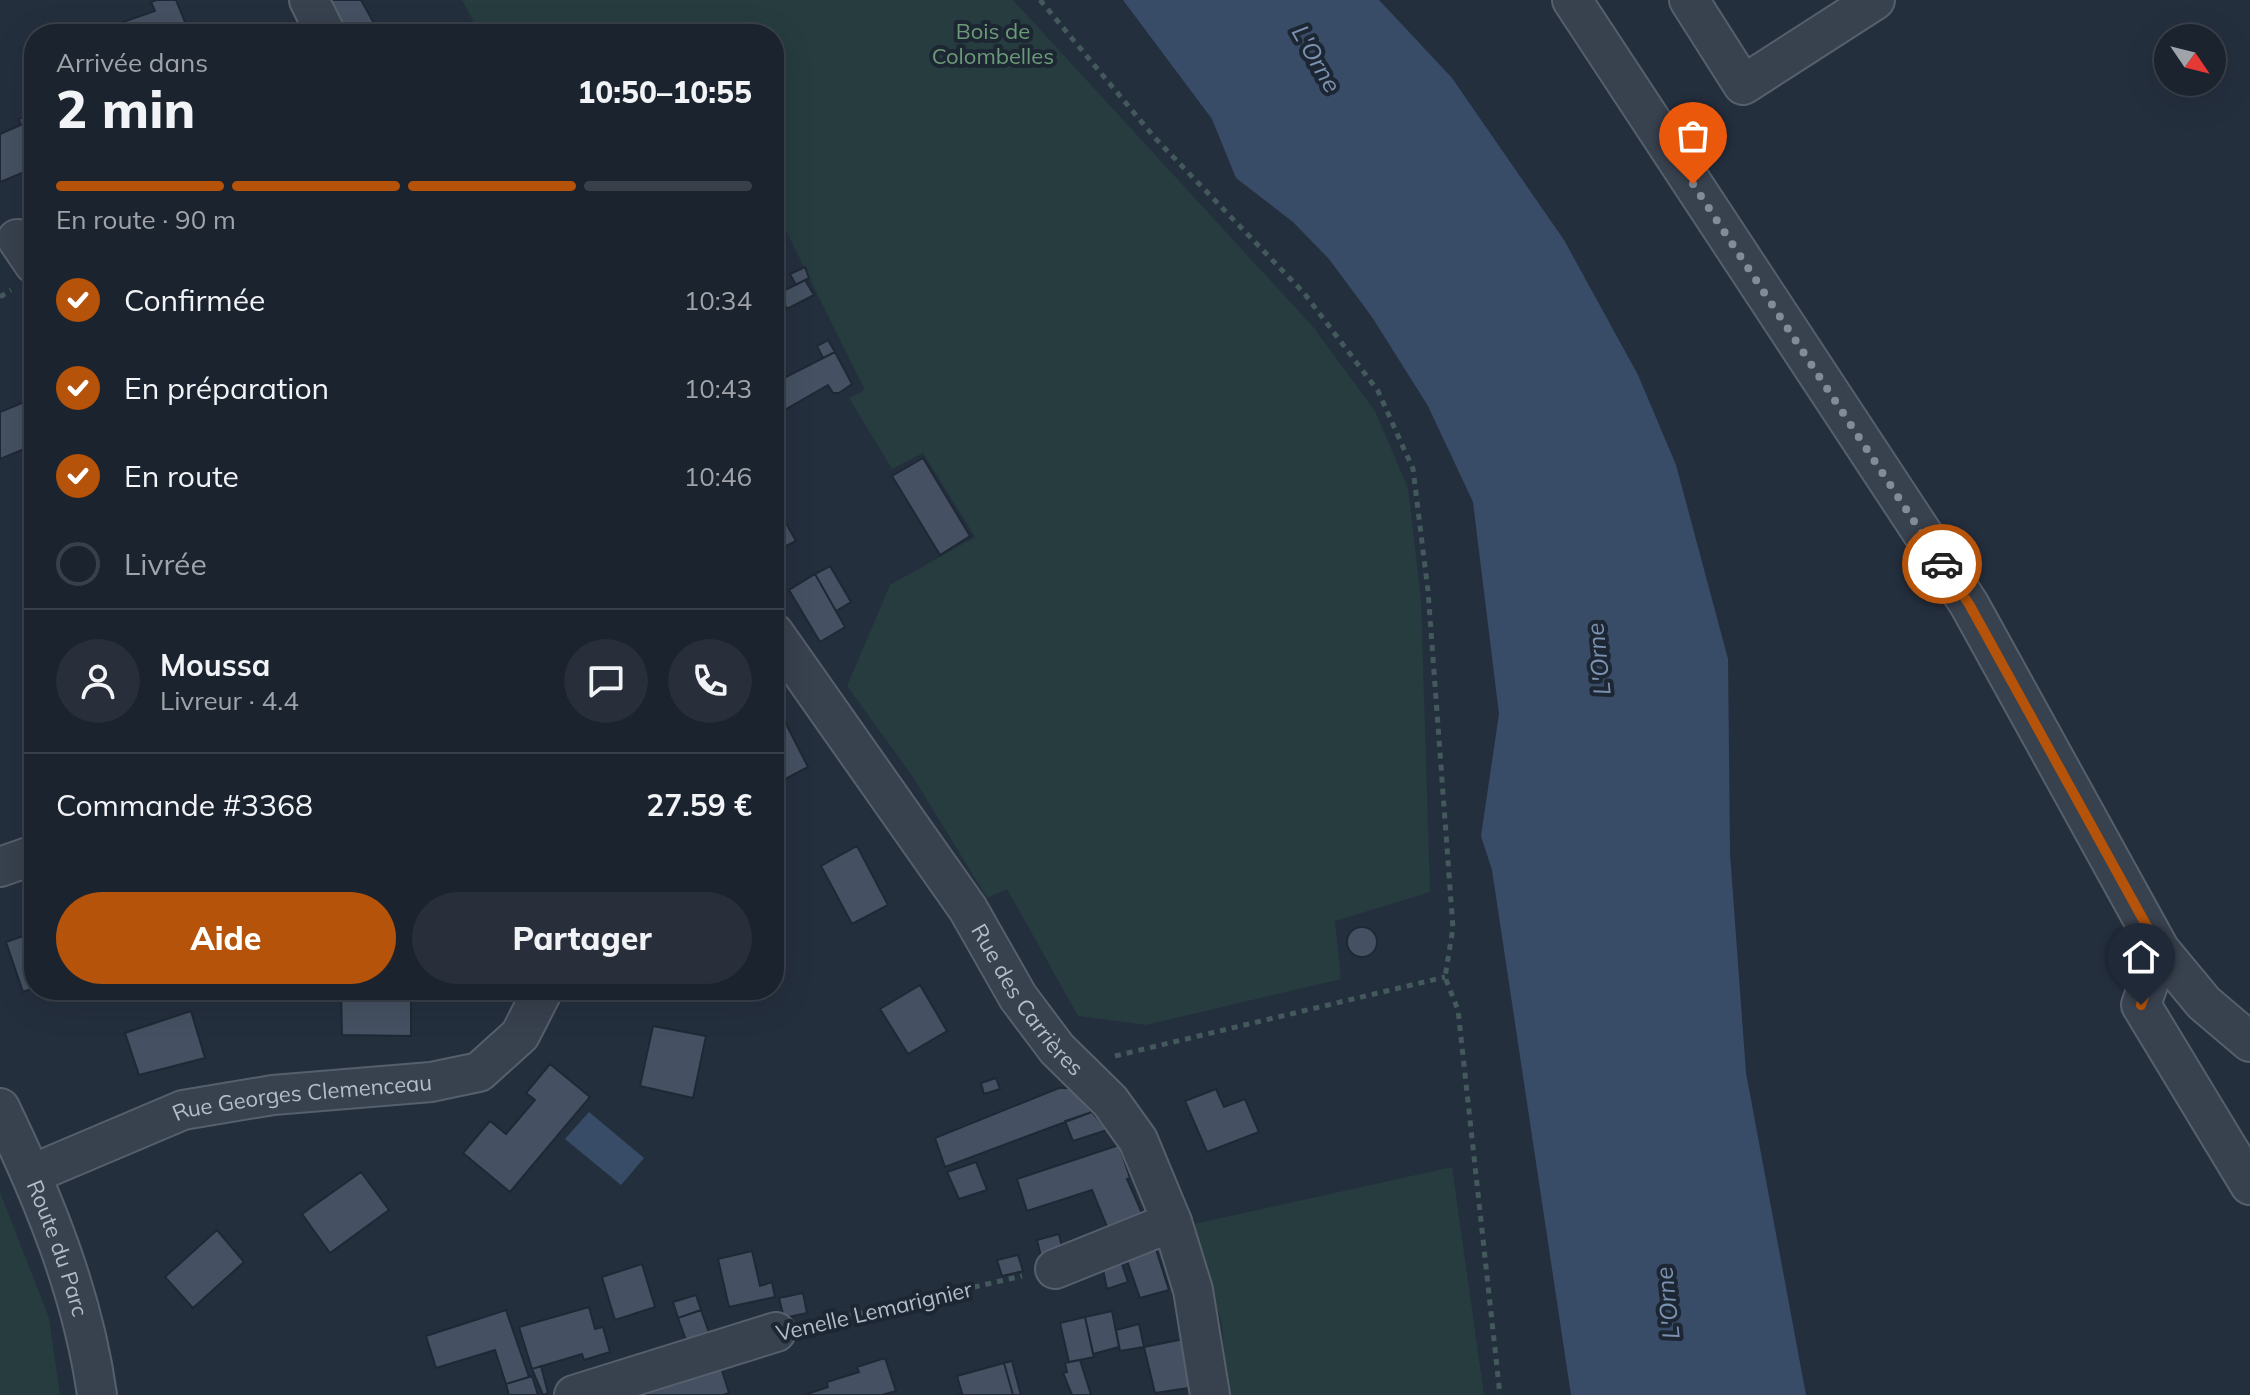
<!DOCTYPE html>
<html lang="fr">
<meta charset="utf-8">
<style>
body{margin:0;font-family:Mulish,sans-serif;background:#282f3a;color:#f1f3f6;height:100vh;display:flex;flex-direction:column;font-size:30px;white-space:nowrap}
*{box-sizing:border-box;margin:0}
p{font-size:26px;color:#a0a4aa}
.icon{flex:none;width:44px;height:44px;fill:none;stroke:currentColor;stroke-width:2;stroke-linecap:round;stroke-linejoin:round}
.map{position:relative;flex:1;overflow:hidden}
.sheet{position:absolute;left:24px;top:24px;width:760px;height:976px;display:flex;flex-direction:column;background:#1b232e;border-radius:32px;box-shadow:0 8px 32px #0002,0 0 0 2px #39404a}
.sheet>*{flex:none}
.needle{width:52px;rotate:125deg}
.tools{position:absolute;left:2154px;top:24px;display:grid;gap:16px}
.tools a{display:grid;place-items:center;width:72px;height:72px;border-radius:50%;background:#1b232e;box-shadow:0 8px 32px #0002,0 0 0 2px #39404a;font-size:40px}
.pin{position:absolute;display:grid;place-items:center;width:68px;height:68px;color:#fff;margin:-82px -34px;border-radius:50% 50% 50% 0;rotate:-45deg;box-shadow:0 0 8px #0007}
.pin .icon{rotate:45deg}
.courier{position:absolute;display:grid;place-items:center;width:80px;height:80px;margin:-40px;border:6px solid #b45309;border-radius:50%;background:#fff;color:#222;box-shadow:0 2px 10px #0007}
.headline em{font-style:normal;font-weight:800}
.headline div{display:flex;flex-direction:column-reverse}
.headline{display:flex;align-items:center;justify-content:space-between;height:136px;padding:0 32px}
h1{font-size:52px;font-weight:800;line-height:60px}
.bar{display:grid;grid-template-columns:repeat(4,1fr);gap:12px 8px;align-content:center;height:96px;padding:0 32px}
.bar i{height:10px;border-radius:6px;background:#39404a}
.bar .current{background:#b45309}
.bar p{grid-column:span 4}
.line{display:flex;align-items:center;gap:20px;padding:0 32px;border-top:2px solid #39404a}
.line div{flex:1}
.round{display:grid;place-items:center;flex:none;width:84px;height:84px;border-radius:42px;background:#282f3a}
ol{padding:0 32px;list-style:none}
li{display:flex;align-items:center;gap:24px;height:88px}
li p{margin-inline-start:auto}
li .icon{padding:8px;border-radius:50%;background:#b45309;color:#fff;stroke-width:4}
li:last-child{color:#a0a4aa}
li i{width:44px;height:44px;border:4px solid #39404a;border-radius:50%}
.primary-button{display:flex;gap:16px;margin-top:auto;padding:16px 32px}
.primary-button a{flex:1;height:92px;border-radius:48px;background:#b45309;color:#fff;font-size:32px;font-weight:800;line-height:92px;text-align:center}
.primary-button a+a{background:#282f3a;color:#f1f3f6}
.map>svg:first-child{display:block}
</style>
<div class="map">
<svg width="2250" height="1395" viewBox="0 0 2250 1395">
<rect width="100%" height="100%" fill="#242f3e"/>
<!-- green -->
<path fill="#263c3f" d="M462,0H1013L1314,328L1375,411L1408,488L1421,599L1430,892L1335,921L1341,979L1146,1025L1078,1016L1007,889L987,898L913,777L847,686L890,585L975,537L923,453L892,469L849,398L865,390L774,207V34H480Z
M1452,1167L1484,1395H1227L1222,1323L1189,1225Z
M0,1192L49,1318L60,1395H0Z"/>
<!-- water -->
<path fill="#394c67" d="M1123,0H1379L1452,78L1564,240L1638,375L1676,465L1728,659L1730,854L1746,1073L1806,1395H1571L1492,870L1481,836L1499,714L1473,502L1428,406L1372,317L1329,259L1293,222L1236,178L1212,119Z
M589,1112L644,1158L621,1185L565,1139Z"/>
<!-- building -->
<path fill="#455162" stroke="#1f2835" stroke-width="2" d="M157,0H176L190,34H128L123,22L155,11L151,2Z
M327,0H361L380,34H347Z
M34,113V168L0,182V134L21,125L19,119Z
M805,267L809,278L796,285L790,274Z
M805,280L814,295L787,309L779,293Z
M779,293L787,309L774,316V296Z
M828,340L835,352L823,358L817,346Z
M835,352L852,384L839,393H833L828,385L774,416V383Z
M34,398V445L0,459V412Z
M923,458L970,536L940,555L892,476Z
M774,502L796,541L774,552Z
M830,566L851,602L836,611L815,574Z
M815,574L845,627L820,642L789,590Z
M781,714L808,767L774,785V718Z
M857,846L888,905L852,924L821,866Z
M1347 942a15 15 0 1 1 30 0a15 15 0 1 1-30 0Z
M34,932V988L23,992L6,942Z
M920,985L947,1031L908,1054L880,1009Z
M341,991H411V1036L342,1035Z
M191,1011L205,1058L139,1075L125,1033Z
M653,1026L706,1036L693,1098L640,1086Z
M550,1064L590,1097L510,1192L463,1153L490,1121L506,1134L535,1100L526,1093Z
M996,1078L1000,1089L984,1094L981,1083Z
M1059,1088H1073L1092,1112L945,1167L935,1138Z
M1216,1089L1224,1107L1245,1099L1259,1132L1207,1152L1185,1101Z
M1092,1112L1107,1130L1073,1141L1065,1121Z
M1119,1145L1130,1178L1127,1179L1145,1220L1110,1234L1092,1190L1027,1211L1017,1179Z
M976,1162L987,1190L959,1199L947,1172Z
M361,1172L389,1210L330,1253L302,1214Z
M217,1230L244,1262L193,1308L165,1277Z
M1059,1234L1065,1260L1043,1265L1037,1240Z
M1153,1240L1169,1290L1140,1298L1123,1249Z
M752,1251L760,1286L772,1282L775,1297L729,1307L718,1259Z
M1118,1252L1128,1282L1107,1289L1101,1260Z
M1018,1255L1023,1271L1002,1276L997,1260Z
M642,1264L655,1307L615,1320L602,1277Z
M803,1293L807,1313L784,1318L779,1298Z
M696,1295L701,1310L678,1318L673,1302Z
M589,1307L595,1329L603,1327L610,1352L584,1360L582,1354L532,1369L519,1327Z
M506,1310L529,1377L506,1384L495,1350L436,1368L426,1336Z
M701,1310L713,1344L690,1351L678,1318Z
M1112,1311L1119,1347L1093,1354L1085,1317Z
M1085,1317L1094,1357L1069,1362L1060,1323Z
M1139,1324L1144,1347L1120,1351L1116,1330Z
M1184,1339L1193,1378L1188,1388L1155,1393L1144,1347Z
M885,1358L896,1391L882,1395H804L828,1387L827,1382L859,1372L857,1367Z
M1080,1360L1091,1395H1072L1063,1373L1067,1372L1065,1363Z
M719,1361L729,1393L723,1395H604Z
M1012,1361L1015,1373L1021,1395H1013L1004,1363Z
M1004,1363L1013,1395H956L962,1393L957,1376Z
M541,1366L548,1393L543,1395L532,1369Z
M532,1376L538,1395H509L506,1384Z"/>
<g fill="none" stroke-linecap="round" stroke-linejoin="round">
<defs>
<g id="minor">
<path d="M309,0L326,34"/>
<path d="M1572,0L1969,604L2160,950L2204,1003L2250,1042"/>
<path d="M1689,0L1743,85L1875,0"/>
<path d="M17,239L34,264"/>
<path id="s1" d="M774,633L968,909L1018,997L1057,1049L1110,1101L1138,1140L1172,1222L1193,1290L1210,1395"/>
<path d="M0,867L34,855"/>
<path d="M2160,950L2141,1005L2250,1185"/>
<path id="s2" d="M0,1108C44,1199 83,1294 97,1395"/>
<path id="s3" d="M32,1174L183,1110L273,1095L431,1082L479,1072L520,1035L543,990"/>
<path d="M1055,1269L1172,1222"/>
<path d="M574,1395L776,1332"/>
</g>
</defs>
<!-- minor casing -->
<use href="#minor" stroke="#565f6c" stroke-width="42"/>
<!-- path -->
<path stroke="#44595c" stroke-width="5" stroke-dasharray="6 6" stroke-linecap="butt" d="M1040,0L1155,138L1304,293L1378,391L1413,469L1428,591L1453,928L1445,977L1458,1010L1500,1395
M0,297L11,290
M1115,1056L1445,977
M810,1325L1022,1276"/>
<!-- minor -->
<use href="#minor" stroke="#38414e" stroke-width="38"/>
</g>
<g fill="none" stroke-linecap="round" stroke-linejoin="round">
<!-- done -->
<path stroke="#828b98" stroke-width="8" stroke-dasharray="0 14.4" d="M1693,184L1942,564"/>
<!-- route -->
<path stroke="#b45309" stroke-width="10" d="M1942,564L1969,604L2160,950L2141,1005"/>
</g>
<g text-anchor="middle" stroke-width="8" stroke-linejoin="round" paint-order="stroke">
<!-- park labels -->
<g font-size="22" fill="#6b9a76" stroke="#1d2633">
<text x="993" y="39">Bois de<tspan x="993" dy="25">Colombelles</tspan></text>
</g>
<!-- street labels -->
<g font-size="22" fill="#b4bcc9" stroke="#1d2633">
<text dy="8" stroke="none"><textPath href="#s1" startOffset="446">Rue des Carrières</textPath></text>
<text dy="8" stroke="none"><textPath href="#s3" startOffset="284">Rue Georges Clemenceau</textPath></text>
<text dy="8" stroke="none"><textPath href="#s2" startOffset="152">Route du Parc</textPath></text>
<text transform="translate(874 1311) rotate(-13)" y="8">Venelle Lemarignier</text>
</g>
<!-- water labels -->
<g font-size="24" font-style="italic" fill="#7c92b1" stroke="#1d2633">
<text transform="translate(1316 59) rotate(60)" y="8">L'Orne</text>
<text transform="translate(1599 659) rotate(-96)" y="8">L'Orne</text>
<text transform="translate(1668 1303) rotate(-96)" y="8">L'Orne</text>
</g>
</g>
</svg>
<div class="tools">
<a><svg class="needle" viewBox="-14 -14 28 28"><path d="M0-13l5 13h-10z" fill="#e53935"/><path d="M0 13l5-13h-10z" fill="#a0a4aa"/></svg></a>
</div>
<div class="pin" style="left:1693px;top:184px;background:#ea580c"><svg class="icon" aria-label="bag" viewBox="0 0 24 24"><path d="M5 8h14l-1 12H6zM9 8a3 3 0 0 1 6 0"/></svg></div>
<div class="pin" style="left:2141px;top:1005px;background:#1f2937"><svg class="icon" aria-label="home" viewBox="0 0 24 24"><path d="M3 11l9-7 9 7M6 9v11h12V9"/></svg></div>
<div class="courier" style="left:1942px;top:564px"><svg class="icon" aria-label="car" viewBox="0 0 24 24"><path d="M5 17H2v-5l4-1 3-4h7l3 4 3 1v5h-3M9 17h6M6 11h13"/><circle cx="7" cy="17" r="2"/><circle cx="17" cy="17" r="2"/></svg></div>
<section class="sheet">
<div class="headline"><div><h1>2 min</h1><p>Arrivée dans</p></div><em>10:50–10:55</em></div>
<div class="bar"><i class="current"></i><i class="current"></i><i class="current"></i><i></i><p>En route · 90 m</p></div>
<ol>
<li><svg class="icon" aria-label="check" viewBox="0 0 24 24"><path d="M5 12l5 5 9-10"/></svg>Confirmée<p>10:34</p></li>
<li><svg class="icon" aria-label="check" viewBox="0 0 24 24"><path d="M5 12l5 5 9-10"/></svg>En préparation<p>10:43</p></li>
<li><svg class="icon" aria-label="check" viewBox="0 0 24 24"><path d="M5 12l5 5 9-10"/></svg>En route<p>10:46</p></li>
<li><i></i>Livrée</li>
</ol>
<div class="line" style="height:144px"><a class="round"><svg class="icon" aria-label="person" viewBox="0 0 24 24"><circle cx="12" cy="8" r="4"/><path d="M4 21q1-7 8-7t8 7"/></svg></a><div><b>Moussa</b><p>Livreur · 4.4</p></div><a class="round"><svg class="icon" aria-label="chat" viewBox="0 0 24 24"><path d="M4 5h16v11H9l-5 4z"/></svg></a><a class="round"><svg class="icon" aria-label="phone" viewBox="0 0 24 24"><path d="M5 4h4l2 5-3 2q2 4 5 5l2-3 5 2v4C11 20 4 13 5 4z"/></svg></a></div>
<div class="line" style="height:104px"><div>Commande #3368</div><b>27.59 €</b></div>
<div class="primary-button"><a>Aide</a><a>Partager</a></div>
</section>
</div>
